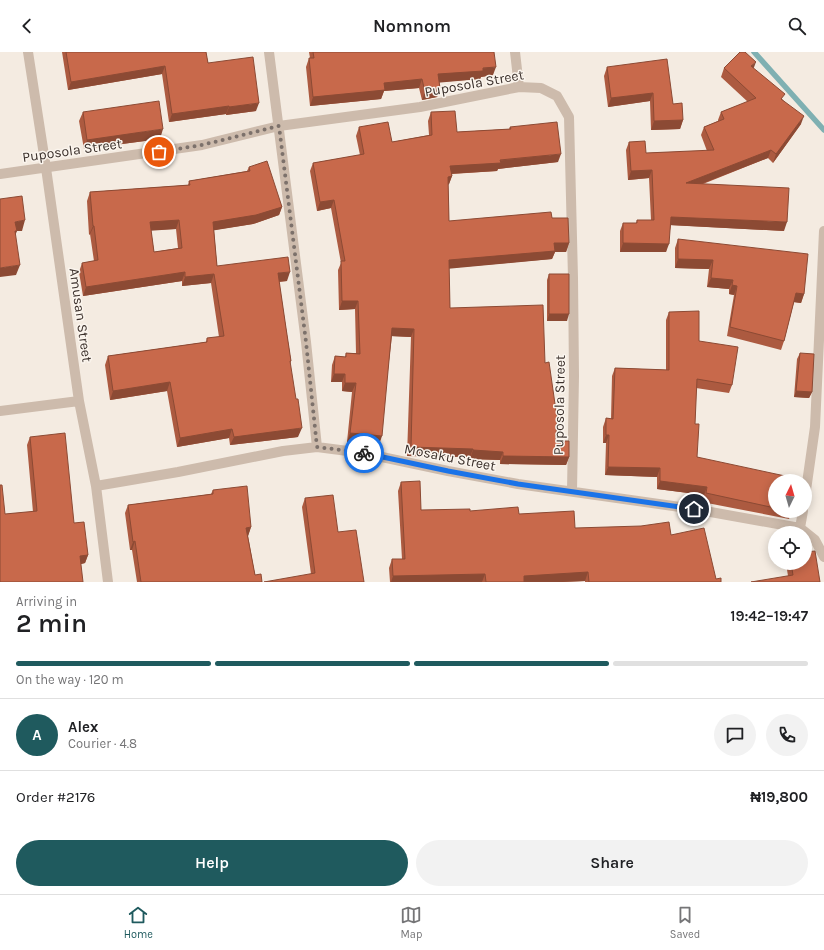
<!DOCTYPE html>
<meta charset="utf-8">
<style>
body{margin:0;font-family:Karla,sans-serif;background:#f2f2f2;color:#202124;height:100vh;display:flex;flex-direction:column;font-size:15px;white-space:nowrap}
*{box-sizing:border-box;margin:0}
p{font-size:13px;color:#757577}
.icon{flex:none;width:22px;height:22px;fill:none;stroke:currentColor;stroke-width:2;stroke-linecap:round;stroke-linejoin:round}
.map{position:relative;height:530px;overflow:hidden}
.details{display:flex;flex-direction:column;background:#fff;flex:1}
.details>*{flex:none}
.needle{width:26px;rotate:5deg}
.controls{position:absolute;left:768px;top:422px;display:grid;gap:8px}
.controls a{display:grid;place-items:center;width:44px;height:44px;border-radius:50%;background:#fff;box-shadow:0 2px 10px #0003;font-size:20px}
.pin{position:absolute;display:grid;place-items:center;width:34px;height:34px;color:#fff;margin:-17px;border:2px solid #fff;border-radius:50%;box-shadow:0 1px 4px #0007}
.courier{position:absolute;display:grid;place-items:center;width:40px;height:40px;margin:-20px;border:3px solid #1a73e8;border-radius:50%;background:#fff;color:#222;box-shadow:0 1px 5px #0007}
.overview em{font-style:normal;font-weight:600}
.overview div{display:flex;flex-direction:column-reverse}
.overview{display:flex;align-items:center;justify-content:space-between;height:68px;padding:0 16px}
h1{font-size:26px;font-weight:600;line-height:30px}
.bar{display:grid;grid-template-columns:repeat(4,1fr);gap:6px 4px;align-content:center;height:48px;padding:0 16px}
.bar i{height:5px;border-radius:3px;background:#e0e0e0}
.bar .selected{background:#1f5a5e}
.bar p{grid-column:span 4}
.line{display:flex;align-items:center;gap:10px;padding:0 16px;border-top:1px solid #e0e0e0}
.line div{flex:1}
.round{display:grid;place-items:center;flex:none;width:42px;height:42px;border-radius:21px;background:#f2f2f2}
.button{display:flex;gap:8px;margin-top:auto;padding:8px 16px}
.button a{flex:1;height:46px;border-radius:24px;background:#1f5a5e;color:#fff;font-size:16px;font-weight:600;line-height:46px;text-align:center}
.button a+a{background:#f2f2f2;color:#202124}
header{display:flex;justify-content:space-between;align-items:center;height:52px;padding:0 16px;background:#fff;font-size:18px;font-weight:600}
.tab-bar{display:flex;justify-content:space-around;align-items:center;height:56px;border-top:1px solid #e0e0e0;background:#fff;font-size:11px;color:#757577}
.tab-bar a{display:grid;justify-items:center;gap:2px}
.tab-bar .selected{color:#1f5a5e}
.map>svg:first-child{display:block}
</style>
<header><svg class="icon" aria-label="back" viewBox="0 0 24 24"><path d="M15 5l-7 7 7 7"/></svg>Nomnom<svg class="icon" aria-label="search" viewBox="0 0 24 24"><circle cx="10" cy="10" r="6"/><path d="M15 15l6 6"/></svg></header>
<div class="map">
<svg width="824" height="530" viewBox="0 0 824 530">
<rect width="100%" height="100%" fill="#f4ebe1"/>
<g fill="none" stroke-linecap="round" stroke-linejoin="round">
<!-- stream -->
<path stroke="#7fb0b2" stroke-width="5.5" d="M754,0L824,78"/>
<!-- minor -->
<path stroke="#cdbbac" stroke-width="10" d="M28,0L46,116L79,349L96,434L108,530
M269,0L306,290L317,395
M515,0L519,35
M0,122L202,93L279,74L420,55L519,35L541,36L557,44L569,65L573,226L574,324L572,439
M0,359L79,349
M96,434L178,420L283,399L317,395L363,401L448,419L518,432L694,457L800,476
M805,445L815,375L824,179
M803,459L800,476L815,488L824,505"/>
</g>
<!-- wall -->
<path fill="#ac5a40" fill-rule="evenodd" d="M62,0H206L208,11L256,59L226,63V62L169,70L162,22L68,38Z
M309,0H494L493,23L481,25L480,27L439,30L440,36L437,45L422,48L419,36L384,39L381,47L310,54L306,15L309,6H310Z
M607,15L673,52L683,68L680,77L651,78L650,49L608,55L604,24Z
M724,16H753L783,48L801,72L773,111L768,106L703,132L784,179L671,173L666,200H620V179L623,171H636L637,168H651L649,126L628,128L626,98L629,90L646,101L707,99L701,83L704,75L718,69V68L721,60L748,50L721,25Z
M83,60L160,87L84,97L79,69Z
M431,60L457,80L509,77L510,75L558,110L498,117L497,119L452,122V124L449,132L448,133L449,169L552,166L569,191L566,200H555L552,207L449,216L450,256L545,311L556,389L569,405L566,413L500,412V408L470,407V405L407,404L411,285L392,284L379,393L347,390L352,340L342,339V330H331L332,313L335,304L345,305L346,301H356L355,257L339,258L338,218L341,211L331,156L317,159L310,119L313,111L360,103L356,84L359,75L392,90L429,83L428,69Z
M249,115L282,155L279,163L253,172L214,178L217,214L287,229L279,230L286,276L291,309L290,312L298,385L230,393L229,386L177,395L167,339L110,348L105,313L108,304L206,290L207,286L219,285L211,231L182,234V229L83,244L79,220L82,211L94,209L90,182L89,183L87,149L90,140L188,133L189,129L247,119ZM176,177L178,196L154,200L151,178Z
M678,187L804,242L801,251L794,250L784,289L781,298L727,284L734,243L729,242V237L707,235L709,217L675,216V196Z
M549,222L567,269H547V228Z
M669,260L699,289L732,333L729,341L696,336L695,372L697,405L775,429V459H792L789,467L702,450L704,443L657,437V425L605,423L606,391H603V375L606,366L611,367L612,324L615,316L666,318V268Z
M800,301L812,340L809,346L794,345L797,307Z
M30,385L74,471L88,503L85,511L81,512L5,462L33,460L27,393Z
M401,430L421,458L470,459L519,462L575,476L671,483L716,527L721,530H585V529L562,530H390L389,516L392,507H402L398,439Z
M213,438L251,475L248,484L255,523L262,530H137L132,498H130L125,461L128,453L211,442Z
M305,446L338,480L364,530L311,522L302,455Z
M786,511H805L820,530L788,524Z"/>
<!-- shaded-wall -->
<path fill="#8c4a34" d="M756,10L753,18L751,14Z
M165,14L162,22L68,38L71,30Z
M496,15L493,23L481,25L480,27L435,31L438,22Z
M422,27L419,36L384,39L381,47L310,54L313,45L384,31Z
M440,36L437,45L422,48L425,40Z
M653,41L650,49L608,55L611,46Z
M259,51L256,59L226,63L229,55Z
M229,54L226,62L169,70L172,62Z
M804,64L801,72L773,111L776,102Z
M683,68L680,77L651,78L654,69Z
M163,77L160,87L84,97L87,88Z
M771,98L768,106L683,139L686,131Z
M561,102L558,110L498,117L497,119L447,122L450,114Z
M652,118L649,126L628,128L631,119Z
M452,124L449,132L445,133L448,125Z
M334,148L331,156L317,159L320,150Z
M282,155L279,163L253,172L210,179L213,170Z
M671,165L787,170L784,179L668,173Z
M25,168L22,179H17L13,189L15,170Z
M179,168L176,177L147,179L150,170Z
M93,174H94L90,182L89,183Z
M554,191H569L566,200H555L552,207L446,217L449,208Z
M623,191L669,192L666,200H620Z
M678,207L713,208L709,217L675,216Z
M20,213L16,223L0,225V216Z
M185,220L182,229L83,244L86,235Z
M290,220L287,229L275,230L278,221Z
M214,222L211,231L182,234L185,225Z
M711,226L733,228L729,237L707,235Z
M732,233L737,234L734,243L729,242Z
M796,241L804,242L801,251L793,250Z
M342,249H358L355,257L339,258Z
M549,262H569L567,269H547Z
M392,276L414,277L411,285L389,284Z
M334,322H345L342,330H331Z
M170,330L167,339L110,348L113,339Z
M345,331H356L352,340L342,339Z
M796,339L812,340L809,346L794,345Z
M302,376L298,385L230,393L234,385Z
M232,377L229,386L177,395L180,386Z
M350,381L382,384L379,393L347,390Z
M606,383H609L606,391H603Z
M411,395L473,397L470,405L407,404Z
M473,398L503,400L500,408L470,407Z
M503,404L569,405L566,413L500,412Z
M608,415L660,416L657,425L605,423Z
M660,429L707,435L704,443L657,437Z
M251,475L248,484H243L246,476Z
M135,489L132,498H130L133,490Z
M88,503L85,511L77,513L80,504Z
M588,520L585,529L562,530H522L524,524Z
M485,522L482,530H391L393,524Z"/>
<!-- building -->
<path fill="#c8694b" stroke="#8c4a34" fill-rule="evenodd" d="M66,0H206L208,11L253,5L259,51L229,55V54L172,62L165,14L71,30Z
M313,0H494L496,15L483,16V19L438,22L440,36L425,40L422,27L384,31L385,38L313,45L309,6H314Z
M740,0H745L756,10L751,14L785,42L781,47L804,64L776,102L771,98L686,131L789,136L787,170L671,165L669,192L623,191V171H637V168H654L652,118L631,119L629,90L645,89L646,101L714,98L704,75L724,67L721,60L756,46L724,16Z
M667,7L673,52L682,51L683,68L654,69L653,41L611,46L607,15Z
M159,49L163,77L87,88L83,60Z
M455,59L457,80L511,77L510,75L557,70L561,102L500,108L501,111L450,114L452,124L448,125L449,169L551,160L552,166H568L569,191H554L555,199L449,208L450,256L543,253L545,311L549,310L556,359H557L556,389H569V405L503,404V400L473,398V397L411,395L414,277L392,276L382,384L350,381L356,331H345V322H334L335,304L346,305V301L360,302L358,249H342L341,209H345L334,148L320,150L313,111L364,102L359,75L388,70L392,90L432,83L431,60Z
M267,109L282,155L256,163L213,170L217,214L288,205L290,220L278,221L286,276L291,309H290L296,347H298L302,376L234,385L232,377L180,386L170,330L113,339L108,304L207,290V286L224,284L214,222L185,225V220L86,235L82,211L98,208L94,174H93L90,140L190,133L189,129L250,119L249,115ZM179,168L182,196L154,200L150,170Z
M22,144L25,168L15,170L17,179H15L20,213L0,216V147Z
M678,187L808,202L804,242L796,241L784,289L730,275L737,234L732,233L733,228L711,226L713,208L678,207Z
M549,222H569V262H549Z
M699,259V289L738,295L732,333L697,327L695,372H699L697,405L799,427L798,429H775V456L706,441L707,435L660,429V416L608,415L609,383H606V366L613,367L615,316L669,318V260Z
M800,301L814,302L812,340L796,339Z
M65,381L74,471L84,470L88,503L80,504L83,530H0V433H2L5,462L37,459L30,385Z
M420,429L421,458L470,457V459L518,455L519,462L574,459L575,476L641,474L669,470L671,483L704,476L716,527L721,526V530H589L588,520L524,524V530H486L485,522L393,524L392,507H405L401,430Z
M247,434L251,475L246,476L255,523L261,522L262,530H141L135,489L133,490L128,453L213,442V438Z
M333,443L338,480L356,478L364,530H264L315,521L305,446Z
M815,499L820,530H751L793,523L791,511H805V500Z"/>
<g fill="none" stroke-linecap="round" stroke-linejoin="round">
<!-- done -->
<path stroke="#7c716b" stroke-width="4" stroke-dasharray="0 7.2" d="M159,100L202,93L279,74L306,290L317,395L364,401"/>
<!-- route -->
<path stroke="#1a73e8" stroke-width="5" d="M364,401L448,419L518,432L694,457"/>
</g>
<g text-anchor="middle" stroke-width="3" stroke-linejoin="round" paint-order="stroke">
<!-- street labels -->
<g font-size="14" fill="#3b302b" stroke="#fbf5ee">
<text transform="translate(474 31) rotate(-10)" y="5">Puposola Street</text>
<text transform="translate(72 98) rotate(-8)" y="5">Puposola Street</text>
<text transform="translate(81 263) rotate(82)" y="5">Amusan Street</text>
<text transform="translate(559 353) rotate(-89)" y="5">Puposola Street</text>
<text transform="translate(450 405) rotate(11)" y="5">Mosaku Street</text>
</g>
</g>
</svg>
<div class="controls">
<a><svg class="needle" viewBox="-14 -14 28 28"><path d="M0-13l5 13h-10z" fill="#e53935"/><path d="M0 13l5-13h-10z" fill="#757577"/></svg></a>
<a><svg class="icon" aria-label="locate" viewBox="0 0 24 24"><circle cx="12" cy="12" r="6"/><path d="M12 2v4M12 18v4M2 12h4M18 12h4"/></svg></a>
</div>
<div class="pin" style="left:159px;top:100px;background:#ea580c"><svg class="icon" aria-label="bag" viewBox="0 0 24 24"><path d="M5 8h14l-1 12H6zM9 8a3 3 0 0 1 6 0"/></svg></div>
<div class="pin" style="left:694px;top:457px;background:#1f2937"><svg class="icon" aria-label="home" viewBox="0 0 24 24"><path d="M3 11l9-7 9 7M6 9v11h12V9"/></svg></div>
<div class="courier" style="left:364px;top:401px"><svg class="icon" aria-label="bike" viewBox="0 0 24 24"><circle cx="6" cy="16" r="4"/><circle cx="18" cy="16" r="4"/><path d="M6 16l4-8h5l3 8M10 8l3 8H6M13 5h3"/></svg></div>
</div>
<section class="details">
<div class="overview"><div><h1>2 min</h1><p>Arriving in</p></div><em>19:42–19:47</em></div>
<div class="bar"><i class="selected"></i><i class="selected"></i><i class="selected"></i><i></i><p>On the way · 120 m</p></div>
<div class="line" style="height:72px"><b class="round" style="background:#1f5a5e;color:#fff">A</b><div><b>Alex</b><p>Courier · 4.8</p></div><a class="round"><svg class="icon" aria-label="chat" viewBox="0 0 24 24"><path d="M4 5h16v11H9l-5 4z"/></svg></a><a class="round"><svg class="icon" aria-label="phone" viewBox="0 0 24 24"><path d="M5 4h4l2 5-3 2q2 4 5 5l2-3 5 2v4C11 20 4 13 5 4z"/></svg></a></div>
<div class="line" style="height:52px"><div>Order #2176</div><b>₦19,800</b></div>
<div class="button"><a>Help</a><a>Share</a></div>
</section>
<nav class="tab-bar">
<a class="selected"><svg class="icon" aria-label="home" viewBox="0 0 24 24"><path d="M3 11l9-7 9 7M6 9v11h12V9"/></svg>Home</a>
<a><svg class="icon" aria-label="map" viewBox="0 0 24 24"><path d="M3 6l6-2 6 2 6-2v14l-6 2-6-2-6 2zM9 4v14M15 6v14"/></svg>Map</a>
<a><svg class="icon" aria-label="saved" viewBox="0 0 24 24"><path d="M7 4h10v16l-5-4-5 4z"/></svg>Saved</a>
</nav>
